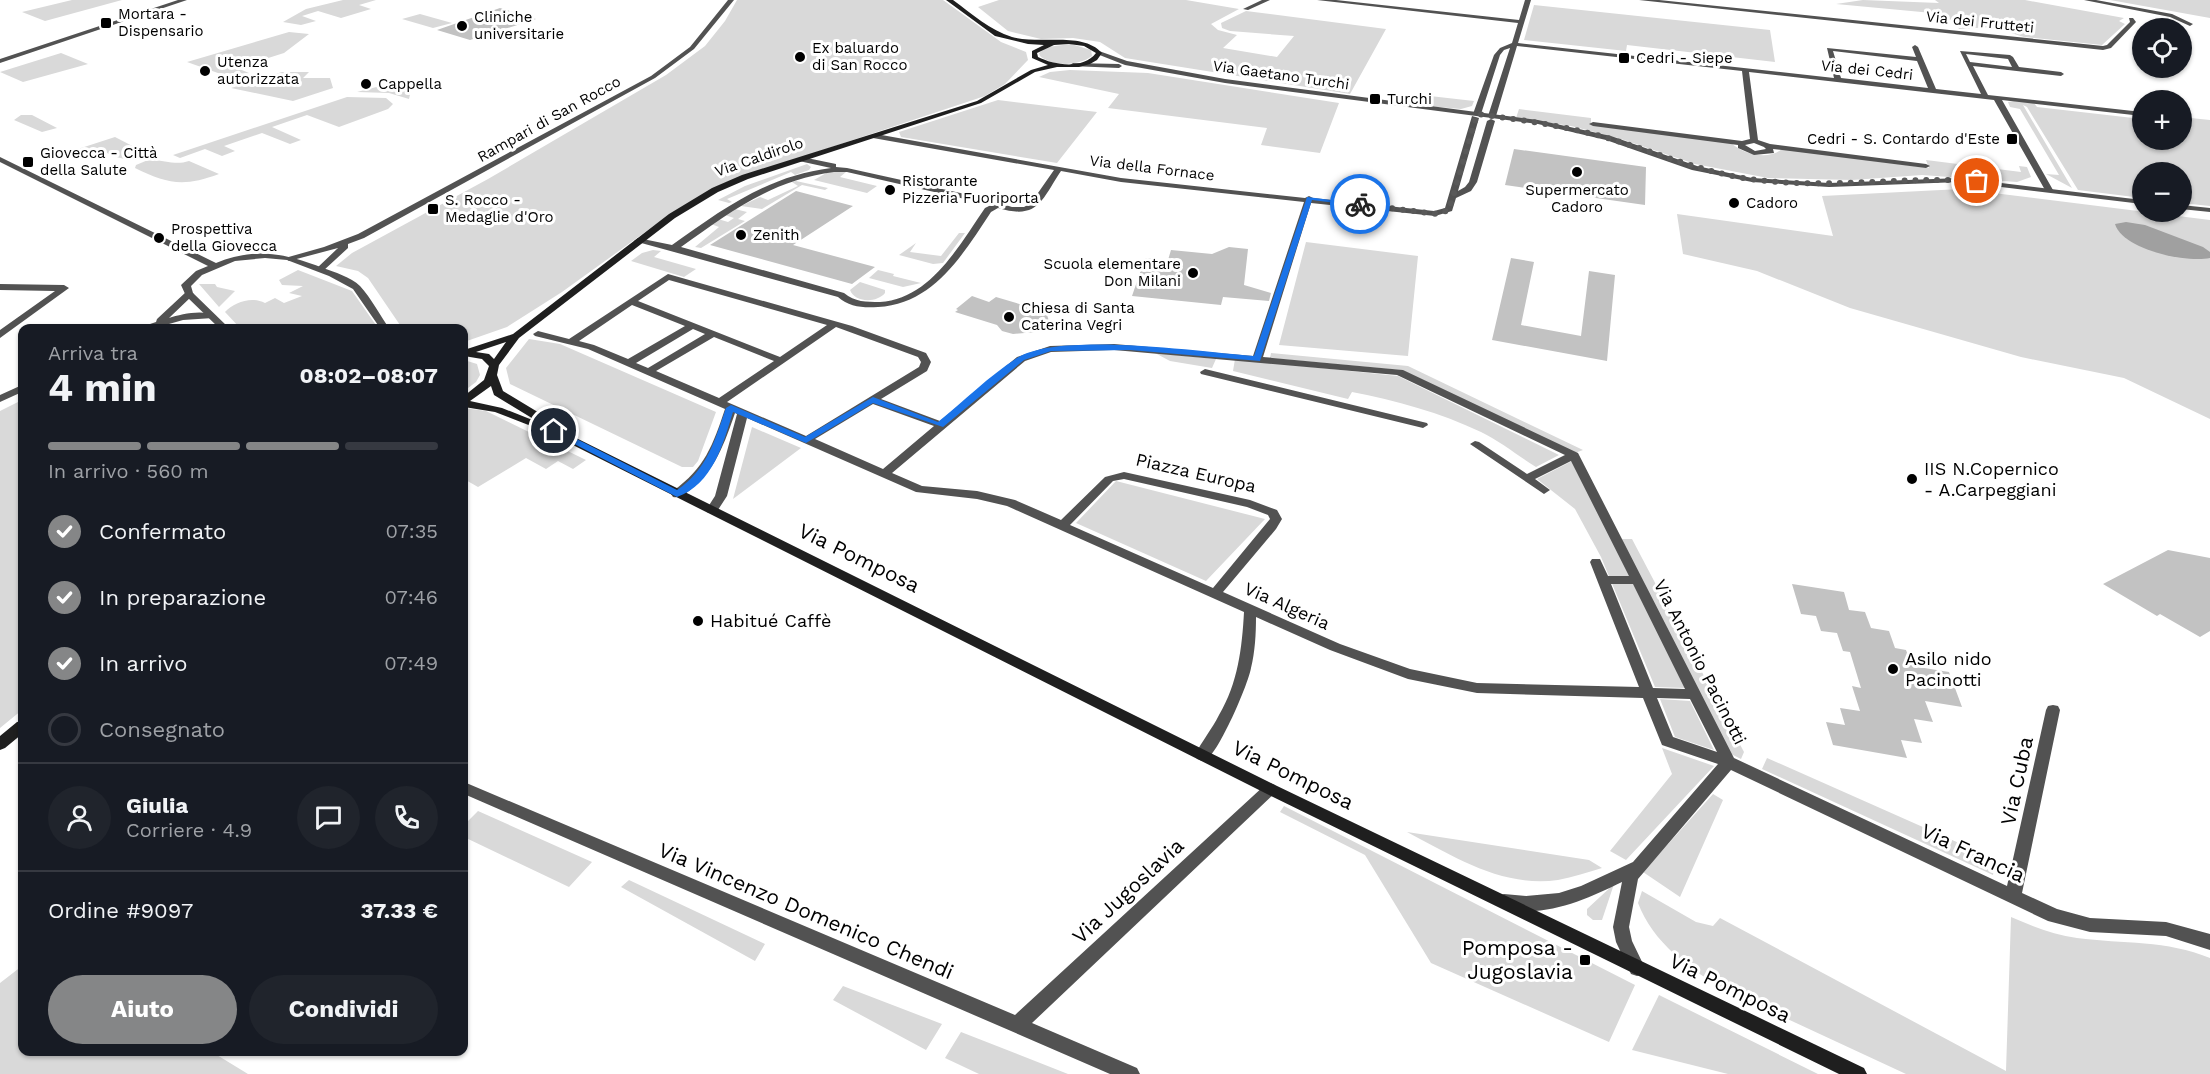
<!DOCTYPE html>
<html lang="it">
<meta charset="utf-8">
<style>
body{margin:0;font-family:"Work Sans",sans-serif;background:#20242c;color:#f1f3f6;height:100vh;display:flex;flex-direction:column;font-size:22px;white-space:nowrap}
*{box-sizing:border-box;margin:0}
p{font-size:20px;color:#9ea1a6}
.icon{flex:none;width:33px;height:33px;fill:none;stroke:currentColor;stroke-width:2;stroke-linecap:round;stroke-linejoin:round}
.map{position:relative;flex:1;overflow:hidden}
.side{position:absolute;left:18px;top:324px;width:450px;height:732px;display:flex;flex-direction:column;background:#171b24;border-radius:12px;box-shadow:0 2px 4px #0004}
.side>*{flex:none}
.controls{position:absolute;left:2132px;top:18px;display:grid;gap:12px}
.controls a{display:grid;place-items:center;width:60px;height:60px;border-radius:50%;background:#171b24;box-shadow:0 2px 4px #0004;font-size:30px}
.pin{position:absolute;display:grid;place-items:center;width:51px;height:51px;color:#fff;margin:-26px;border:3px solid #fff;border-radius:50%;box-shadow:0 2px 6px #0007}
.courier{position:absolute;display:grid;place-items:center;width:60px;height:60px;margin:-30px;border:4px solid #1a73e8;border-radius:50%;background:#fff;color:#222;box-shadow:0 2px 8px #0007}
.headline em{font-style:normal;font-weight:700}
.headline div{display:flex;flex-direction:column-reverse}
.headline{display:flex;align-items:center;justify-content:space-between;height:102px;padding:0 30px}
h1{font-size:39px;font-weight:700;line-height:45px}
.bar{display:grid;grid-template-columns:repeat(4,1fr);gap:9px 6px;align-content:center;height:72px;padding:0 30px}
.bar i{height:8px;border-radius:4px;background:#363941}
.bar .current{background:#858687}
.bar p{grid-column:span 4}
.line{display:flex;align-items:center;gap:15px;padding:0 30px;border-top:2px solid #363941}
.line div{flex:1}
.round{display:grid;place-items:center;flex:none;width:63px;height:63px;border-radius:32px;background:#20242c}
ol{padding:0 30px;list-style:none}
li{display:flex;align-items:center;gap:18px;height:66px}
li p{margin-inline-start:auto}
li .icon{padding:6px;border-radius:50%;background:#858687;color:#fff;stroke-width:4}
li:last-child{color:#9ea1a6}
li i{width:33px;height:33px;border:3px solid #363941;border-radius:50%}
.primary-button{display:flex;gap:12px;margin-top:auto;padding:12px 30px}
.primary-button a{flex:1;height:69px;border-radius:36px;background:#858687;color:#fff;font-size:24px;font-weight:700;line-height:69px;text-align:center}
.primary-button a+a{background:#20242c;color:#f1f3f6}
.map>svg:first-child{display:block}
</style>
<div class="map">
<svg width="2210" height="1074" viewBox="0 0 2210 1074">
<rect width="100%" height="100%" fill="#fff"/>
<!-- green -->
<path fill="#d9d9d9" d="M72,0H122L45,21L22,12Z
M343,0H376L359,5L371,9L341,18L318,11L302,16L316,21L301,25L283,22L306,9Z
M737,0H943L1001,42L1026,52L1028,60L1005,84L985,96L724,183L666,217L562,292L507,327L464,342V328H402L368,278L358,271L336,266L352,253L488,179L666,75L705,46L725,21Z
M999,0H1186L1239,9L1211,24L1218,30L1237,35L1223,48L1277,57L1294,36L1230,31L1222,28L1221,23L1246,11L1386,29L1350,94L1125,58L1100,42L1073,38L1041,39L1008,31L978,7Z
M1863,0L1939,3L1935,0H2025L2124,18L2119,21L2125,24L2102,45L2024,37L1992,27L1959,29L1954,20L1946,19L1943,14L1836,4Z
M2110,0H2210V18Z
M1534,5L1770,30L1775,62L1627,45L1626,51L1524,40Z
M420,14L452,23L433,28L402,19Z
M289,32L309,34L284,53L237,68L249,73L232,78L187,62Z
M1071,44L1091,50L1092,56C1079,66 1053,67 1040,56L1039,53L1047,47Z
M61,53L88,64L23,82L0,72Z
M1070,70L1148,73L1339,103L1320,153L1261,145L1267,128L1108,108L1119,94L1039,77L1050,72Z
M282,72H309L303,78H330L333,88L293,101L231,88Z
M392,83L411,90L409,99L389,93L357,92Z
M1421,95L1474,101L1472,106L1461,109L1416,105Z
M347,97L386,98L393,104L388,109L339,127L307,115L272,127L301,140L290,144L262,133L224,146L235,151L222,156L205,149L180,158L173,155Z
M998,100L1097,112L1057,163L901,137L899,132Z
M2014,101L2034,103L2037,107L2142,119V140H2181V117L2210,120V206L2181,203V172H2142V198L2078,190L2027,107L2023,105L2072,188L2046,174L2059,175L2020,109L2010,107L2008,102Z
M1519,109L1591,118V125L1731,143C1743,154 1768,161 1782,149L1929,168L1926,160L2021,172L2019,166L2027,167L2031,177L2017,182L1922,175L1852,180L1768,178L1695,164L1618,138L1571,126L1516,118Z
M21,115H32L57,128L42,132L14,120Z
M115,137L144,152C131,164 117,158 103,151L90,155L78,149Z
M148,160C164,159 174,166 189,161L219,174C184,187 167,184 135,168L136,165Z
M807,164L811,167L809,170L795,175L791,172L727,199L732,202L729,203L718,200L745,186Z
M837,170L846,172L840,177L877,186L867,193L814,180L828,172Z
M796,181L828,188L825,190L802,185L762,209L741,206L760,197L768,200L798,186L792,182Z
M1961,189L2210,220V419L2124,378L2021,357L1850,308L1757,271L1683,254L1677,214L1833,236L1822,196Z
M735,209L747,212L738,219L745,221L701,248L695,247L719,227L711,224L718,219L728,222L734,218L725,215Z
M959,233H965L943,263L933,264L899,255L916,243L910,252L941,256Z
M1306,242L1418,256L1408,356L1279,345Z
M653,250L661,251L654,257L696,269L684,277L631,261L642,253Z
M298,270L352,291L378,328H240L225,312C234,302 252,296 265,303L275,298L284,303L302,296L289,293L303,286L282,285L279,280Z
M878,270L894,274L893,276L921,283L903,287L869,278Z
M860,282L885,290V293C877,303 855,303 850,290Z
M199,284H215L217,287L235,291L219,307Z
M529,339L560,344L716,412L698,461L693,467H682L510,384L506,368Z
M1155,353L1216,359L1212,368L1170,361Z
M1271,353L1408,366L1583,450L1575,453L1402,370L1270,358Z
M1235,359L1398,376L1559,455L1536,467C1518,456 1500,441 1481,432C1441,413 1395,400 1352,392L1348,399L1233,371Z
M464,360L477,364L480,375L476,382L464,391Z
M22,400V710L0,728V411Z
M464,408L486,411L586,460L573,469L558,461L546,469L526,458L478,487L464,479Z
M752,427L801,448L733,499Z
M1572,461L1686,688L1655,687L1601,557L1575,509L1537,479Z
M1116,481L1265,519L1206,581L1076,523Z
M1620,539H1632L1744,752L1741,759L1727,752Z
M1660,699L1690,701L1714,750L1675,737Z
M1662,748L1714,766L1626,860L1610,851L1672,774Z
M1767,758L1995,859L1993,875L1762,769Z
M1713,794L1723,800L1680,897L1643,872Z
M1284,806L1635,985L1609,1042L1431,963L1365,855L1280,812Z
M478,811L592,862L569,887L464,837V825Z
M1407,832L1589,860L1602,868C1588,872 1573,877 1558,880C1502,888 1453,856 1407,832Z
M629,880L765,944L755,961L621,887Z
M1614,884L1602,920H1593L1587,915V909Z
M1642,891L1696,922L1713,926L1720,918L2006,1071L2011,917C2032,926 2054,935 2077,938C2123,944 2167,940 2210,958V1074H1906L1725,990C1690,969 1653,943 1638,903Z
M22,966V1052H212L248,1074H0V983Z
M843,986L942,1024L926,1050L833,1000Z
M1659,995L1818,1074H1728L1632,1050Z
M961,1032L1068,1074H979L945,1058Z"/>
<!-- water -->
<path fill="#a0a0a0" d="M2126,222L2145,225L2203,247L2210,252V258C2186,263 2123,250 2115,224Z"/>
<!-- building -->
<path fill="#c2c2c2" d="M500,8L536,19L470,40L437,30Z
M1514,149L1646,167L1645,205L1505,185Z
M796,191L853,206L793,245L875,267L852,284L710,245Z
M1229,247L1248,249L1244,285L1271,293L1269,301L1223,297L1221,305L1132,296L1145,258L1168,260L1171,250L1212,254Z
M1511,258L1534,262L1521,325L1581,336L1589,271L1615,275L1607,361L1492,340Z
M972,296L989,302L996,297L1046,312L1049,321L1036,332L1013,334L1002,331L997,325L955,312L958,310L956,309Z
M2168,550L2210,558V631L2200,637L2160,614L2157,616L2103,584Z
M1792,584L1844,592L1849,610L1865,612L1871,628L1889,631L1895,648L1906,650L1912,666L1949,672L1962,707L1925,701L1933,722L1914,719L1922,743L1901,740L1907,758L1833,745L1826,722L1845,725L1840,708L1860,711L1852,686L1861,688L1850,652L1843,651L1837,633L1821,631L1816,616L1801,614Z"/>
<g fill="none" stroke-linecap="round" stroke-linejoin="round">
<!-- minor -->
<path fill="#525252" fill-rule="evenodd" d="M178,0H187L0,63V59Z
M728,0H734L694,49L655,78L364,238L348,244V248L323,271H317L316,269L338,248L289,261L285,258L324,247L358,234L651,76L690,47Z
M1262,0H1270L1248,10L1243,9Z
M1317,0H1336L1519,20L1525,0H1531L1518,43L1834,78L1827,48L1916,57L1912,47L1915,45L1918,47L1936,89L1981,94L1960,51L2010,55L2013,57L2019,67L2061,72L2064,74L2061,76L1973,66L1988,95L2142,112V116L2002,100L2053,190L2049,192L2045,190L1994,100L1749,72L1758,140L1770,144L1926,164L1930,166L1926,168L1773,149L1774,153L1754,155L1738,148V145L1593,126L1589,124L1593,122L1742,141L1750,139L1742,71L1517,46L1496,116L1492,118L1488,116L1510,48L1504,50L1500,55L1481,114L1477,116L1473,114L1494,55L1500,48L1512,43L1518,23ZM1833,51L1917,61L1928,88L1841,78ZM1966,54L2008,59L2012,67L1970,62ZM1754,143L1764,147L1766,149L1755,151L1745,145Z
M1639,0H1659L2103,46L2107,45L2130,22L2129,18H2133L2136,22L2111,48L2103,50Z
M2084,0H2096L2172,14L2193,24L2190,26L2170,17Z
M1472,116L1479,118L1458,191L1465,187L1469,182L1487,121L1491,119L1495,121L1477,182L1471,191L1456,198L1452,211L1435,216L1311,203L1263,357L1403,370L1578,453L1734,758L2007,886L2046,710L2048,706L2053,705L2058,706L2060,710L2022,893L2057,909L2090,918L2166,922L2210,934V950L2166,936L2090,932L2048,921L1731,770L1638,879L1629,927L1632,941L1645,968L1643,974L1637,976L1631,974L1616,942L1613,927L1622,882C1585,900 1540,921 1498,906L1496,901L1498,896L1504,894L1526,896L1559,893L1581,886L1633,862L1718,764L1662,745L1643,698L1477,693L1408,679L1330,650L1256,617C1256,634 1255,652 1251,668C1248,685 1219,752 1206,760C1202,762 1201,760 1197,759L1195,755C1202,741 1212,729 1219,715C1238,683 1242,648 1244,612L1007,506L977,499L916,492L747,418L727,496L716,513H708L706,510L715,496L737,414L735,413C725,442 715,471 690,490C684,495 680,498 673,497L671,494L673,491C705,468 713,445 725,409L588,349L535,336L533,334L538,331L569,339L668,274L852,326L926,353L931,362L927,371L881,399L940,421L1017,357L1050,346L1114,344L1253,356L1304,202L1121,182L1061,171C1041,201 1038,220 998,208L991,212C963,254 934,304 878,307C863,308 849,307 838,297L634,241L638,238L672,245C723,209 767,176 831,168L799,161L798,159L802,157L836,164V167L847,168L983,198L1012,207H1024L1031,203L1054,170L873,138V134H876L1121,178L1305,198L1309,196L1313,198L1434,211L1445,208ZM834,172H847L991,205L985,208C959,246 930,299 880,302C866,302 855,302 844,293L681,247C730,212 772,180 834,172ZM669,280L827,325L780,357L638,301ZM632,305L685,326L628,359L594,345L579,341ZM836,327L918,357L921,362L919,367L806,436L727,402ZM693,329L705,334L648,368L636,363ZM714,337L774,361L719,398L656,371ZM1114,350L1397,375L1565,455L1527,474L1479,442L1475,441L1470,444L1544,494L1550,490L1535,479L1571,461L1629,576H1608L1600,559H1592L1590,562L1639,687L1477,683L1410,669L1340,644L1223,592L1276,529L1282,519L1277,510L1250,500L1124,472L1105,477L1061,520L1015,500L977,491L922,486L892,473L1025,361L1051,352ZM873,404L934,426L883,469L815,439ZM1124,479L1247,507L1268,515L1270,519L1213,588L1070,525L1113,481ZM1611,584H1633L1685,689L1653,688ZM1657,698L1690,699L1717,752L1673,737Z
M0,284L64,285L69,288L0,338V330L55,291L0,290Z
M189,291L194,294L192,296L169,318C181,314 204,309 215,316L213,318L183,320L155,328H143L144,326L156,322L157,319L186,292Z
M1205,369L1427,423L1428,425L1423,428L1201,374L1200,372Z
M22,385V392L0,402V395Z
M464,782L1015,1015L1265,785L1270,783L1275,785L1277,789L1275,793L1032,1023L1137,1068L1140,1074H1110L464,794Z"/>
<!-- tertiary -->
<path fill="#525252" fill-rule="evenodd" d="M1099,51L1127,61L1225,79L1538,120L1611,136L1697,166L1752,178L1829,183L1960,178L2142,200V204L1960,182L1829,187L1752,182L1692,170L1606,140L1538,124L1225,83L1125,65L1097,54L1096,53Z
M1073,63L1119,64L1122,66L1119,68L1071,66L1070,65Z
M0,157L216,263C255,247 284,253 323,268C334,272 351,277 360,286C371,298 380,315 389,328H380L353,289L329,276L287,260L265,258L235,261L202,275L191,286L193,293L229,328H219L186,296L181,285L196,271L208,266L0,162Z
M2181,205L2210,208V212L2181,209Z"/>
<!-- secondary -->
<path fill="#1f1f1f" fill-rule="evenodd" d="M946,0H953C972,14 990,30 1012,37C1042,45 1082,31 1102,53L1097,60L1090,64L1079,67H1057L1035,72L981,103L748,179L718,192L675,218L519,338L499,365L497,375L503,391L546,417L558,429L1275,785L1864,1068L1867,1074H1839L1265,793L549,433L495,412L464,407V396L484,380L489,366L482,359L464,356V350L513,334L669,214L712,188L742,175L977,101L1031,70L1048,65L1032,58V51L1044,45L1028,44L995,36ZM1069,44L1084,46L1096,53C1083,70 1054,65 1038,57L1037,53L1054,45ZM506,342L494,359L489,354L476,352ZM491,386L494,395L540,423L502,408L470,401Z
M22,721V734L5,748L0,750V736L17,722Z"/>
</g>
<!-- route -->
<path fill="#1a73e8" d="M1307,197L1364,204L1360,206L1312,200L1260,361L1130,350L1051,351L1024,360L943,427L873,403L806,443L733,412C723,444 713,484 677,497L549,431L557,429L677,490C707,470 715,440 726,408L731,405L805,437L873,397L938,422C964,401 989,376 1017,358C1059,331 1202,352 1254,356Z"/>
<g fill="none" stroke-linecap="round" stroke-linejoin="round">
<!-- done -->
<path stroke="#595959" stroke-width="6" stroke-dasharray="0 10.8" d="M1360,204L1436,214L1449,210L1477,114C1522,120 1567,126 1611,139C1658,153 1701,172 1750,179C1826,190 1901,176 1977,181"/>
</g>
<!-- markers -->
<g fill="#000" stroke="#fff" stroke-width="2">
<rect x="100" y="17" width="12" height="12" rx="3"/>
<circle cx="462" cy="26" r="6"/>
<circle cx="800" cy="57" r="6"/>
<rect x="1618" y="52" width="12" height="12" rx="3"/>
<circle cx="205" cy="71" r="6"/>
<circle cx="366" cy="84" r="6"/>
<rect x="1369" y="93" width="12" height="12" rx="3"/>
<rect x="2006" y="133" width="12" height="12" rx="3"/>
<rect x="22" y="156" width="12" height="12" rx="3"/>
<circle cx="1577" cy="172" r="6"/>
<circle cx="890" cy="190" r="6"/>
<circle cx="1734" cy="203" r="6"/>
<rect x="427" y="203" width="12" height="12" rx="3"/>
<circle cx="741" cy="235" r="6"/>
<circle cx="159" cy="238" r="6"/>
<circle cx="1193" cy="273" r="6"/>
<circle cx="1009" cy="317" r="6"/>
<circle cx="1912" cy="479" r="6"/>
<circle cx="698" cy="621" r="6"/>
<circle cx="1893" cy="669" r="6"/>
<rect x="1579" y="954" width="12" height="12" rx="3"/>
</g>
<g text-anchor="middle" stroke-width="6" stroke-linejoin="round" paint-order="stroke">
<!-- far-poi labels -->
<g font-size="15" fill="#000" stroke="#fff" text-anchor="start">
<text x="118" y="19">Mortara -<tspan x="118" dy="17">Dispensario</tspan></text>
<text x="474" y="22">Cliniche<tspan x="474" dy="17">universitarie</tspan></text>
<text x="812" y="53">Ex baluardo<tspan x="812" dy="17">di San Rocco</tspan></text>
<text x="1636" y="63">Cedri - Siepe</text>
<text x="217" y="67">Utenza<tspan x="217" dy="17">autorizzata</tspan></text>
<text x="378" y="89">Cappella</text>
<text x="1387" y="104">Turchi</text>
<text x="2000" y="144" text-anchor="end">Cedri - S. Contardo d'Este</text>
<text x="40" y="158">Giovecca - Città<tspan x="40" dy="17">della Salute</tspan></text>
<text x="902" y="186">Ristorante<tspan x="902" dy="17">Pizzeria Fuoriporta</tspan></text>
<text x="1577" y="195" text-anchor="middle">Supermercato<tspan x="1577" dy="17">Cadoro</tspan></text>
<text x="445" y="205">S. Rocco -<tspan x="445" dy="17">Medaglie d'Oro</tspan></text>
<text x="1746" y="208">Cadoro</text>
<text x="171" y="234">Prospettiva<tspan x="171" dy="17">della Giovecca</tspan></text>
<text x="753" y="240">Zenith</text>
<text x="1181" y="269" text-anchor="end">Scuola elementare<tspan x="1181" dy="17">Don Milani</tspan></text>
<text x="1021" y="313">Chiesa di Santa<tspan x="1021" dy="17">Caterina Vegri</tspan></text>
</g>
<!-- far-street labels -->
<g font-size="15" fill="#000" stroke="#fff">
<text transform="translate(1980 22) rotate(6)" y="5">Via dei Frutteti</text>
<text transform="translate(1867 70) rotate(6)" y="5">Via dei Cedri</text>
<text transform="translate(1281 75) rotate(8)" y="5">Via Gaetano Turchi</text>
<text transform="translate(549 119) rotate(-29)" y="5">Rampari di San Rocco</text>
<text transform="translate(759 157) rotate(-19)" y="5">Via Caldirolo</text>
<text transform="translate(1152 168) rotate(7)" y="5">Via della Fornace</text>
</g>
<!-- poi labels -->
<g font-size="18" fill="#000" stroke="#fff" text-anchor="start">
<text x="1924" y="475">IIS N.Copernico<tspan x="1924" dy="21">- A.Carpeggiani</tspan></text>
<text x="710" y="627">Habitué Caffè</text>
<text x="1905" y="665">Asilo nido<tspan x="1905" dy="21">Pacinotti</tspan></text>
</g>
<!-- street labels -->
<g font-size="18" fill="#000" stroke="#fff">
<text transform="translate(1196 473) rotate(13)" y="6">Piazza Europa</text>
<text transform="translate(1287 606) rotate(24)" y="6">Via Algeria</text>
<text transform="translate(1700 662) rotate(63)" y="6">Via Antonio Pacinotti</text>
</g>
<!-- near-street labels -->
<g font-size="21" fill="#000" stroke="#fff">
<text transform="translate(859 558) rotate(26)" y="7">Via Pomposa</text>
<text transform="translate(1293 775) rotate(26)" y="7">Via Pomposa</text>
<text transform="translate(2017 781) rotate(-78)" y="7">Via Cuba</text>
<text transform="translate(1973 853) rotate(25)" y="7">Via Francia</text>
<text transform="translate(1128 891) rotate(-43)" y="7">Via Jugoslavia</text>
<text transform="translate(806 911) rotate(23)" y="7">Via Vincenzo Domenico Chendi</text>
<text transform="translate(1730 988) rotate(26)" y="7">Via Pomposa</text>
</g>
<!-- near-poi labels -->
<g font-size="21" fill="#000" stroke="#fff" text-anchor="end">
<text x="1573" y="955">Pomposa -<tspan x="1573" dy="24">Jugoslavia</tspan></text>
</g>
</g>
</svg>
<div class="controls">
<a><svg class="icon" aria-label="locate" viewBox="0 0 24 24"><circle cx="12" cy="12" r="6"/><path d="M12 2v4M12 18v4M2 12h4M18 12h4"/></svg></a>
<a>+</a>
<a>−</a>
</div>
<div class="pin" style="left:1977px;top:181px;background:#ea580c"><svg class="icon" aria-label="bag" viewBox="0 0 24 24"><path d="M5 8h14l-1 12H6zM9 8a3 3 0 0 1 6 0"/></svg></div>
<div class="pin" style="left:554px;top:431px;background:#1f2937"><svg class="icon" aria-label="home" viewBox="0 0 24 24"><path d="M3 11l9-7 9 7M6 9v11h12V9"/></svg></div>
<div class="courier" style="left:1360px;top:204px"><svg class="icon" aria-label="bike" viewBox="0 0 24 24"><circle cx="6" cy="16" r="4"/><circle cx="18" cy="16" r="4"/><path d="M6 16l4-8h5l3 8M10 8l3 8H6M13 5h3"/></svg></div>
<section class="side">
<div class="headline"><div><h1>4 min</h1><p>Arriva tra</p></div><em>08:02–08:07</em></div>
<div class="bar"><i class="current"></i><i class="current"></i><i class="current"></i><i></i><p>In arrivo · 560 m</p></div>
<ol>
<li><svg class="icon" aria-label="check" viewBox="0 0 24 24"><path d="M5 12l5 5 9-10"/></svg>Confermato<p>07:35</p></li>
<li><svg class="icon" aria-label="check" viewBox="0 0 24 24"><path d="M5 12l5 5 9-10"/></svg>In preparazione<p>07:46</p></li>
<li><svg class="icon" aria-label="check" viewBox="0 0 24 24"><path d="M5 12l5 5 9-10"/></svg>In arrivo<p>07:49</p></li>
<li><i></i>Consegnato</li>
</ol>
<div class="line" style="height:108px"><a class="round"><svg class="icon" aria-label="person" viewBox="0 0 24 24"><circle cx="12" cy="8" r="4"/><path d="M4 21q1-7 8-7t8 7"/></svg></a><div><b>Giulia</b><p>Corriere · 4.9</p></div><a class="round"><svg class="icon" aria-label="chat" viewBox="0 0 24 24"><path d="M4 5h16v11H9l-5 4z"/></svg></a><a class="round"><svg class="icon" aria-label="phone" viewBox="0 0 24 24"><path d="M5 4h4l2 5-3 2q2 4 5 5l2-3 5 2v4C11 20 4 13 5 4z"/></svg></a></div>
<div class="line" style="height:78px"><div>Ordine #9097</div><b>37.33 €</b></div>
<div class="primary-button"><a>Aiuto</a><a>Condividi</a></div>
</section>
</div>
